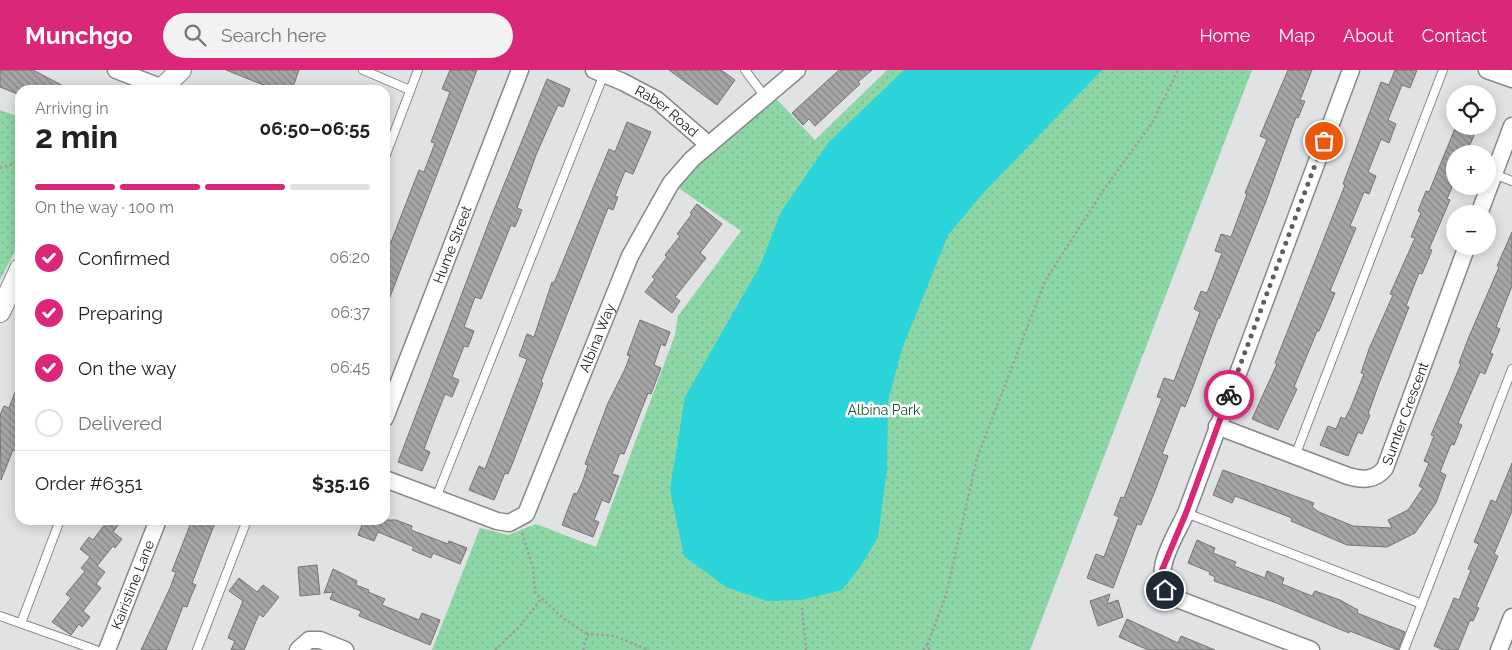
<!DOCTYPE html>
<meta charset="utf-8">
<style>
body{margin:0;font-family:Raleway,sans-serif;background:#f2f2f2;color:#222;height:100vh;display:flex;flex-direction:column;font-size:19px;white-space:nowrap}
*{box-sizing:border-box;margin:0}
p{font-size:16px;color:#767676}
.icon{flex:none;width:28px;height:28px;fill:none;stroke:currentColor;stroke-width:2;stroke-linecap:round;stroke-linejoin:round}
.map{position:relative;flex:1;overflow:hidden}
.sheet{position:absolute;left:15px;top:15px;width:375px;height:440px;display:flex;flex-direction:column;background:#fff;border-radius:15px;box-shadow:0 2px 12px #0003}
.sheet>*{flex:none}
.buttons{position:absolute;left:1446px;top:15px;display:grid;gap:10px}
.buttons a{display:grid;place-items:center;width:50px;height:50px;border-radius:50%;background:#fff;box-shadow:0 2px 12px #0003;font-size:25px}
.pin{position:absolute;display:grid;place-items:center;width:42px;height:42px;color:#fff;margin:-21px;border:2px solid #fff;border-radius:50%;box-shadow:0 1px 5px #0007}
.courier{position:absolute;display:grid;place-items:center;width:50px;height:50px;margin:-25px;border:4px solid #db2777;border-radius:50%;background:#fff;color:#222;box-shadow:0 1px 6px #0007}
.overview em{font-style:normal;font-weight:700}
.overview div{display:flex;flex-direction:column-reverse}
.overview{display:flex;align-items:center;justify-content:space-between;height:85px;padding:0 20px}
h1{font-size:32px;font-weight:700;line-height:38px}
.bar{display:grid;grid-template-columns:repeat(4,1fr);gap:8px 5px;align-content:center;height:60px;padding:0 20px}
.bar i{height:6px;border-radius:4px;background:#e0e0e0}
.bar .active{background:#db2777}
.bar p{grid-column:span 4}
.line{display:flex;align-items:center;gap:12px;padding:0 20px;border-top:1px solid #e0e0e0}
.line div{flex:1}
ol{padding:0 20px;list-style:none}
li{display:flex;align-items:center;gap:15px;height:55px}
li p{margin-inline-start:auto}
li .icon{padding:5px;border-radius:50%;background:#db2777;color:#fff;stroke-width:4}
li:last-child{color:#767676}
li i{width:28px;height:28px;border:2px solid #e0e0e0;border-radius:50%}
header{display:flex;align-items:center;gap:30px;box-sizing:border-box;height:70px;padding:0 25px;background:#db2777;color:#fff}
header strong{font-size:24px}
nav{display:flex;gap:28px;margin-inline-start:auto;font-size:18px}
.search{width:350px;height:45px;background:#f2f2f2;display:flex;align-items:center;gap:12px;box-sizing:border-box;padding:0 18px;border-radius:28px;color:#767676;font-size:19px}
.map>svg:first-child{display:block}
</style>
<header>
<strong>Munchgo</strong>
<div class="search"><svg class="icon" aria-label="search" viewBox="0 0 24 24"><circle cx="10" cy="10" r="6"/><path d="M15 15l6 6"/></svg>Search here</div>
<nav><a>Home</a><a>Map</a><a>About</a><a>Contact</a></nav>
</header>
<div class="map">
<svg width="1512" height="580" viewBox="0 0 1512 580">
<defs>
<pattern id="park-dots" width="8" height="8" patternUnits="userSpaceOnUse" patternTransform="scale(1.25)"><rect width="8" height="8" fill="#8dd6a5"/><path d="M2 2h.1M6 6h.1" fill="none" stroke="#79b78d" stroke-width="1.8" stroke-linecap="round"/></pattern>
<pattern id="building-back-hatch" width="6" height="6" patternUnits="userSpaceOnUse" patternTransform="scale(1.25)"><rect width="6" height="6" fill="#a7a6a7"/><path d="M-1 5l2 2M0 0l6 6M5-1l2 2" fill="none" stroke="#878687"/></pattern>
</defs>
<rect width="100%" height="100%" fill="#e1e2e3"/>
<!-- park -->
<path fill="url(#park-dots)" d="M887,0H1252L1030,580H432L480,458L508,465L536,454L596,477L675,265L678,246L741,161L677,117L771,23L815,70Z
M0,40L20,47V171L0,210Z"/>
<!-- water -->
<path fill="#2ad4d9" d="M904,0H1102L985,121L948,165L902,279L888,331L887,399L878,467L860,497L842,520L801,530L767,531L726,517L684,486L670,420L685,327L760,196L781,142L829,72Z"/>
<!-- building -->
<path fill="url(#building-back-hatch)" stroke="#767575" d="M0,0H33L71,20H20V25L0,17Z
M226,0H299L292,20H280L261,14Z
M450,0H477L385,240V170L391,172L419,100L424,102L435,73L431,72L450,22L442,19Z
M669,0H721L735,10L717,35Z
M839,0H872L858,12L860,14L815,56L809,49L803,55L792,43Z
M1288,0H1312L1300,30L1305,31L1298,48L1296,47L1266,131L1219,249L1218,248L1195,311L1185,337L1181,335L1162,384L1168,386L1155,421L1141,455L1137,454L1113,518L1087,508L1096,484L1104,487L1119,447L1114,445L1121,427L1124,428L1162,328L1157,327L1164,308L1174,311L1200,242L1194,239L1201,221L1207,223L1222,183L1215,181L1221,164L1231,167L1247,124L1245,123L1267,69L1260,66Z
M1395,0H1417L1410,18L1402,15L1388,50L1396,54L1389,73L1381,69L1368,102L1376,106L1369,124L1364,122L1350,156L1356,158L1330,221L1335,223L1319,261H1317L1294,317L1297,319L1278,360L1252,349L1277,294L1275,293L1345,115L1343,114L1381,12L1389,15Z
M547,9L570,19L563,37L558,35L536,85L517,138L522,140L515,157L511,155L481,229L475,227L464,257L474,261L468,277L464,276L452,307L459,310L452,327L445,324L434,352L424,379L430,382L422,401L398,392L491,147Z
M627,52L651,62L633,104L625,101L615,126L618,127L613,140L608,138L545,301L541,312L543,313L513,392L508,404L505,403L494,430L469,420L479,396L485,399L527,289L519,286L527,264L534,267L552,212L554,213L609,79L615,82Z
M1456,56H1478L1466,84H1455V110L1447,129L1450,130L1429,179L1432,180L1422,204L1419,203L1406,236L1409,237L1378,316L1368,344L1370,345L1362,364L1358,362L1348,386L1320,375L1328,356L1336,359L1341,347L1345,349L1351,337L1364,304L1361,303L1369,279L1393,225L1390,224L1415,168L1411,167L1421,143L1418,141L1426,121L1429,122Z
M697,134L722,154L700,183L706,188L675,227L680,231L672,243L645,222L655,209L652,207L667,187L665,185L680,166L677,164L692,144L690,143Z
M1512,162V216L1496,257L1500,259L1490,283L1493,284L1485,304L1480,302L1458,353L1462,355L1454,375L1451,374L1440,402L1446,405L1436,433L1415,463L1387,477L1347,475L1291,451L1292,448L1235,426L1232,433L1213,425L1223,400L1314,433L1312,437L1319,442L1353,456L1392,458L1388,450L1408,440L1423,418L1419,416L1429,393L1424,391L1434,366L1431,365L1461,294L1459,293L1468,269L1499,197L1497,196Z
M640,250L670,262L665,276L661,274L654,295L661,298L651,324L648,323L624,384L620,383L612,404L619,406L609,433L602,430L594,450L599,452L593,467L562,455L574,423L577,424L583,410L588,395L585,394L608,333L625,299L630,286L627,285Z
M19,312L20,374L17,381L13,380L1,410L0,345L4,336L9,338Z
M1512,393V441L1494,484L1498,486L1476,537L1479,538L1473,551L1470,550L1458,580H1444L1434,576L1454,528L1459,530L1471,500L1468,499L1479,474L1474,472L1491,430L1496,432Z
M108,450H122L113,462L122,469L115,478L113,476L97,496L105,502L96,514L101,518L83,541L90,547L82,557L79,554L71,565L52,552L71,528L66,524L85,501L81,498L90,487L80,479L89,467L93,470Z
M192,450H216L192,513L196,515L191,526L187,537L183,536L166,580H141L170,518L176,502L172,501Z
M364,450H396L412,456L411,460L448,474L449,471L467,478L460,494L433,483L431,488L412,480L414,477L378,462L374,471L358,465Z
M1197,470L1215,478L1213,483L1236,492L1234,496L1265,508L1267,501L1284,508L1282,514L1312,526L1315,521L1340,530L1358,540L1357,543L1405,562L1398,580L1350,561L1349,563L1274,532L1214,511L1215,507L1209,504L1210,502L1188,493Z
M317,495L320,524L300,526L298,497Z
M333,499L357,511L356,515L369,520L368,522L385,529L382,535L419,550L422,543L440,550L430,575L359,546L361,541L330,529L333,522L324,523Z
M239,508L257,522L263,515L279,527L263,547L259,544L244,580H231L235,571L228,568L243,531L229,521Z
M1110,524L1107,534L1118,530L1123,547L1098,556L1090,531Z
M1127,549L1178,573L1181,566L1215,580H1148L1119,567Z"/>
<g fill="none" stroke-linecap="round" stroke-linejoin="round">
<defs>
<path id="service" d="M363,0L410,20
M745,0L766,28
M385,87L418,0
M1494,104L1512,111
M1295,386L1443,0
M436,428L604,4
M1186,443L1422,534
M0,546L96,580
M21,553L60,450
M197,580L247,450
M1404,580L1512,299"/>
<g id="minor">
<path d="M116,0L168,20"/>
<path id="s1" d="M594,0L623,12L657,30L709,75"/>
<path d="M1487,0L1512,9"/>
<path d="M1479,144L1512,56"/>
<path id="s2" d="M385,348L520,0"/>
<path id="s3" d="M1217,356L1348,406C1362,410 1375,411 1385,398L1467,176"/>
<path id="s4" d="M385,409L497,451L509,453L526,444L630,186L671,113L692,89L797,0"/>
<path id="s5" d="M107,580L158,450"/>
<path d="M298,580L309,570H320L345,580"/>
<path d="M1311,580L1172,527C1148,505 1175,468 1186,443L1351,0"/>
<path d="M1499,580L1512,547"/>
</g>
<path id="tertiary" d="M160,20L181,0
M0,242L20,199"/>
</defs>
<!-- service casing -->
<use href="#service" stroke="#878889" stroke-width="10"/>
<!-- minor casing -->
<use href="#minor" stroke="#878889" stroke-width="19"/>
<!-- tertiary casing -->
<use href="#tertiary" stroke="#878889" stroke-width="22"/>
<!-- path -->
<path stroke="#9e9e9f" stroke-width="2.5" stroke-dasharray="2.5 2.5" stroke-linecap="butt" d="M0,98L20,92
M522,463L533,497L535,522L564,549L588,564
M802,538L806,580
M495,580L519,557L542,528
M583,580L588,564L615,566L649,580
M923,580L928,573
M929,580L928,573L946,525L977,388L1045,211L1103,121L1152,53L1178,0"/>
<!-- service -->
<use href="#service" stroke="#fff" stroke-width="8"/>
<!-- minor -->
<use href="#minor" stroke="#fff" stroke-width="16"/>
<!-- tertiary -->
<use href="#tertiary" stroke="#fff" stroke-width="20"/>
</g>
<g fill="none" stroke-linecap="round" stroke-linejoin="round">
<!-- done -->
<path stroke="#5e5e5f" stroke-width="5" stroke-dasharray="0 9" d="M1229,325L1324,71"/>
<!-- route -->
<path stroke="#db2777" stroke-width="6" d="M1165,520L1162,500L1186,443L1229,325"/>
</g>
<g text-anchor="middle" stroke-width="5" stroke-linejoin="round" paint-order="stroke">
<!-- street labels -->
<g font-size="14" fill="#171718" stroke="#fff">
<text dy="5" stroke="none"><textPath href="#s1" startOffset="84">Raber Road</textPath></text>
<text dy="5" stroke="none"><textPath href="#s2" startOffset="186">Hume Street</textPath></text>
<text dy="5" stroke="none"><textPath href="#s4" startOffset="341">Albina Way</textPath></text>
<text dy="5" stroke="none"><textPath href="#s3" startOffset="239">Sumter Crescent</textPath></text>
<text dy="5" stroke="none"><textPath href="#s5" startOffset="70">Kairistine Lane</textPath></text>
</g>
<!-- park labels -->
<g font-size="14" fill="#105831" stroke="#fff">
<text x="884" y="345">Albina Park</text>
</g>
</g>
</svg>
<div class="buttons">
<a><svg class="icon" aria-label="locate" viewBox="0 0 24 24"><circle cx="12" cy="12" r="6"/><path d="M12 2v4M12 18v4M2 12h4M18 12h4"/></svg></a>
<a>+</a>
<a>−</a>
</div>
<div class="pin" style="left:1324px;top:71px;background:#ea580c"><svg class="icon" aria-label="bag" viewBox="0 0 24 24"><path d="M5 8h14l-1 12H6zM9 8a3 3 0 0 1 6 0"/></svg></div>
<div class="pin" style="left:1165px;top:520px;background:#1f2937"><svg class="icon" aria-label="home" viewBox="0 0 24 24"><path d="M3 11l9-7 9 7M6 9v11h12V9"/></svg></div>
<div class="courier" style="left:1229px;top:325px"><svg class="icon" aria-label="bike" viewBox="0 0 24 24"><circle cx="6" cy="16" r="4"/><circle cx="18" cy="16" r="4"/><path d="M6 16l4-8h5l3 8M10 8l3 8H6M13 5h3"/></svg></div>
<section class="sheet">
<div class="overview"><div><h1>2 min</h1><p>Arriving in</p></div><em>06:50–06:55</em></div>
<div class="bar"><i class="active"></i><i class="active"></i><i class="active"></i><i></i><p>On the way · 100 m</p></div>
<ol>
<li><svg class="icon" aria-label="check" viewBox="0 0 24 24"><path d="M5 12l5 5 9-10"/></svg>Confirmed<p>06:20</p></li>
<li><svg class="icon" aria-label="check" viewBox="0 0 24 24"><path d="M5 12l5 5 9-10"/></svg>Preparing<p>06:37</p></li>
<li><svg class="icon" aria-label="check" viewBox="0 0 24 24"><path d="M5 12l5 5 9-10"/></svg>On the way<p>06:45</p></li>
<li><i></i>Delivered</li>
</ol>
<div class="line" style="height:65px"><div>Order #6351</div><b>$35.16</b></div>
</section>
</div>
